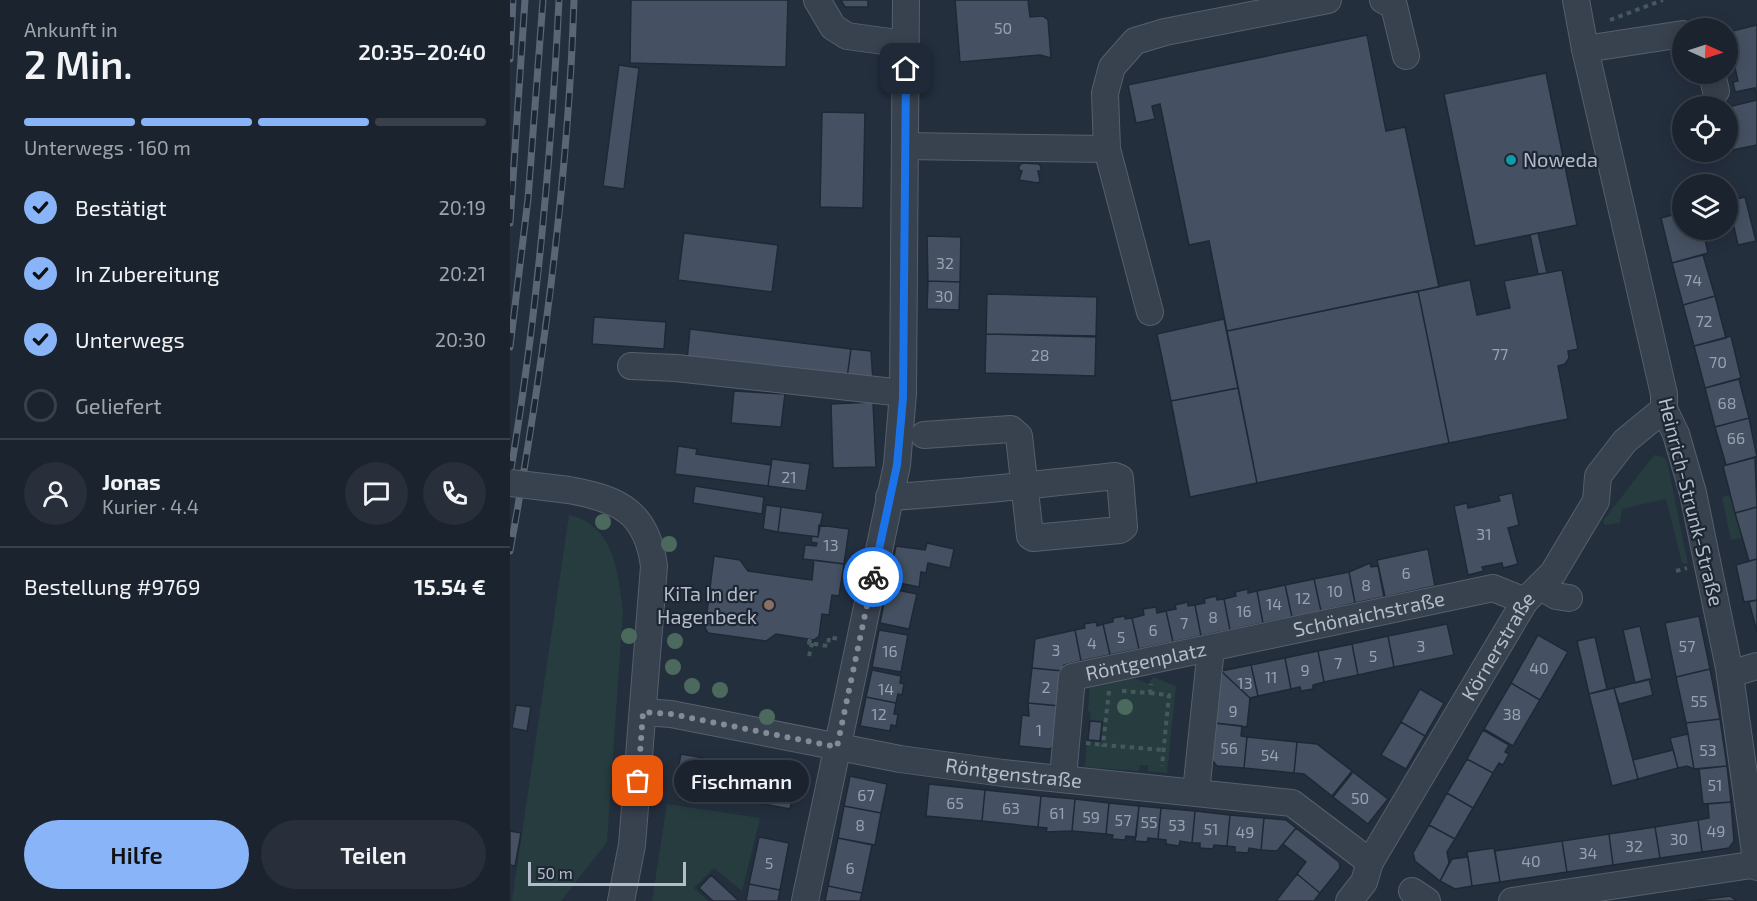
<!DOCTYPE html>
<html lang="de">
<meta charset="utf-8">
<style>
body{margin:0;font-family:"Exo 2",sans-serif;background:#282f3a;color:#f1f3f6;height:100vh;display:flex;flex-direction:column;font-size:22px;white-space:nowrap}
*{box-sizing:border-box;margin:0}
p{font-size:20px;color:#a0a4aa}
.icon{flex:none;width:33px;height:33px;fill:none;stroke:currentColor;stroke-width:2;stroke-linecap:round;stroke-linejoin:round}
.map{position:relative;flex:1;overflow:hidden}
.drawer{display:flex;flex-direction:column;background:#1b232e;width:510px}
.drawer>*{flex:none}
.needle{width:39px;rotate:93deg}
.controls{position:absolute;left:1162px;top:18px;display:grid;gap:12px}
.controls a{display:grid;place-items:center;width:66px;height:66px;border-radius:50%;background:#1b232e;box-shadow:0 3px 15px #0003,0 0 0 2px #39404a;font-size:30px}
.scale{position:absolute;left:18px;bottom:15px;width:158px;box-sizing:border-box;padding-left:6px;border:3px solid #b4bcc9;border-top:0;font-size:16px;line-height:21px;white-space:nowrap;color:#b4bcc9;-webkit-text-stroke:4px #1d2633;paint-order:stroke}
.pin{position:absolute;display:grid;place-items:center;width:51px;height:51px;color:#fff;margin:-26px;border-radius:12px;box-shadow:0 3px 9px #0006}
.courier{position:absolute;display:grid;place-items:center;width:60px;height:60px;margin:-30px;border:4px solid #1a73e8;border-radius:50%;background:#fff;color:#222;box-shadow:0 2px 8px #0007}
.bubble{position:absolute;height:42px;border-radius:21px;background:#1b232e;box-shadow:0 3px 15px #0003,0 0 0 2px #39404a;font-size:20px;font-weight:600;line-height:42px;text-align:center}
.headline em{font-style:normal;font-weight:600}
.headline div{display:flex;flex-direction:column-reverse}
.headline{display:flex;align-items:center;justify-content:space-between;height:102px;padding:0 24px}
h1{font-size:39px;font-weight:600;line-height:45px}
.bar{display:grid;grid-template-columns:repeat(4,1fr);gap:9px 6px;align-content:center;height:72px;padding:0 24px}
.bar i{height:8px;border-radius:4px;background:#39404a}
.bar .active{background:#8ab4f8}
.bar p{grid-column:span 4}
.line{display:flex;align-items:center;gap:15px;padding:0 24px;border-top:2px solid #39404a}
.line div{flex:1}
.round{display:grid;place-items:center;flex:none;width:63px;height:63px;border-radius:32px;background:#282f3a}
ol{padding:0 24px;list-style:none}
li{display:flex;align-items:center;gap:18px;height:66px}
li p{margin-inline-start:auto}
li .icon{padding:6px;border-radius:50%;background:#8ab4f8;color:#111;stroke-width:4}
li:last-child{color:#a0a4aa}
li i{width:33px;height:33px;border:3px solid #39404a;border-radius:50%}
.button{display:flex;gap:12px;margin-top:auto;padding:12px 24px}
.button a{flex:1;height:69px;border-radius:36px;background:#8ab4f8;color:#111;font-size:24px;font-weight:600;line-height:69px;text-align:center}
.button a+a{background:#282f3a;color:#f1f3f6}
main{display:flex;flex:1;min-height:0}
.map>svg:first-child{display:block}
</style>
<main>
<section class="drawer">
<div class="headline"><div><h1>2 Min.</h1><p>Ankunft in</p></div><em>20:35–20:40</em></div>
<div class="bar"><i class="active"></i><i class="active"></i><i class="active"></i><i></i><p>Unterwegs · 160 m</p></div>
<ol>
<li><svg class="icon" aria-label="check" viewBox="0 0 24 24"><path d="M5 12l5 5 9-10"/></svg>Bestätigt<p>20:19</p></li>
<li><svg class="icon" aria-label="check" viewBox="0 0 24 24"><path d="M5 12l5 5 9-10"/></svg>In Zubereitung<p>20:21</p></li>
<li><svg class="icon" aria-label="check" viewBox="0 0 24 24"><path d="M5 12l5 5 9-10"/></svg>Unterwegs<p>20:30</p></li>
<li><i></i>Geliefert</li>
</ol>
<div class="line" style="height:108px"><a class="round"><svg class="icon" aria-label="person" viewBox="0 0 24 24"><circle cx="12" cy="8" r="4"/><path d="M4 21q1-7 8-7t8 7"/></svg></a><div><b>Jonas</b><p>Kurier · 4.4</p></div><a class="round"><svg class="icon" aria-label="chat" viewBox="0 0 24 24"><path d="M4 5h16v11H9l-5 4z"/></svg></a><a class="round"><svg class="icon" aria-label="phone" viewBox="0 0 24 24"><path d="M5 4h4l2 5-3 2q2 4 5 5l2-3 5 2v4C11 20 4 13 5 4z"/></svg></a></div>
<div class="line" style="height:78px"><div>Bestellung #9769</div><b>15.54 €</b></div>
<div class="button"><a>Hilfe</a><a>Teilen</a></div>
</section>
<div class="map">
<svg width="1247" height="901" viewBox="0 0 1247 901">
<rect width="100%" height="100%" fill="#242f3e"/>
<!-- green -->
<path fill="#263c3f" d="M1144,455L1154,457L1157,461L1178,564L1172,563L1156,499L1112,509L1110,523L1095,525L1093,521Z
M1221,495L1232,538L1221,540L1212,497Z
M59,515C104,525 108,572 113,610L97,842L51,901H2Z
M643,677L666,686L657,773L638,771V765H630L629,771L575,767L577,741L591,742L593,722L580,720L581,712L578,711L580,681L627,679L638,684Z
M157,804L250,818L232,891L204,868L184,888L198,901H142Z"/>
<!-- building -->
<path fill="#455162" stroke="#1f2835" stroke-width="1.5" d="M121,0H278L276,67L120,63Z
M331,0H358V7H335Z
M445,0H518L520,17L533,16L538,20L541,58L530,55L450,62Z
M1247,25V98L1245,88L1225,92L1223,82L1228,81L1218,38V32Z
M857,35L876,131L895,127L929,287L717,331L699,241L679,245L650,104L642,106L645,119L626,123L618,85Z
M109,65L129,68L114,189L93,186Z
M1036,73L1067,225L965,246L934,94Z
M1247,100V145L1218,151V107Z
M312,112L355,113L353,208L310,207Z
M512,163L529,164L531,167V171H528L530,181L528,183L509,180L512,171L509,170V166Z
M1235,197L1246,241L1228,245L1218,201Z
M1173,212V230H1193L1198,253L1162,263L1151,218Z
M174,233L268,245L262,292L168,280Z
M1028,233L1037,273L1028,274L1020,235Z
M417,236L451,237L450,282L418,281Z
M1193,255L1205,296L1173,305L1162,263Z
M1052,270L1068,349L1058,351L1059,358L1055,364L1048,366L1058,419L939,443L908,291L960,280L967,315L1000,308L994,281Z
M418,281L450,282L449,310L417,309Z
M908,291L939,443L747,483L717,331Z
M477,294L587,297L586,336L476,334Z
M1205,296L1216,338L1184,346L1173,305Z
M84,317L156,322L154,349L82,344Z
M714,319L728,388L661,401L647,334Z
M180,329L341,349L337,378L177,360Z
M476,334L586,337L585,376L475,373Z
M1221,336L1231,378L1195,388L1184,346Z
M341,349L361,351L363,381L337,378Z
M1229,379L1239,418L1205,427L1195,388Z
M728,388L747,483L680,497L661,401Z
M224,391L275,394L271,427L221,423Z
M363,402L366,467L323,468L321,404Z
M1239,418L1247,457L1216,465L1205,427Z
M168,446L187,449L186,454L261,465L258,486L165,474Z
M1245,457L1247,507L1225,513L1213,466Z
M262,459L300,464L296,491L258,486Z
M185,486L254,497L252,514L183,503Z
M1002,493L1009,525L998,528L1008,564L993,568L992,563L972,567L974,571L958,575L944,506L957,503L958,508L990,501L988,496Z
M256,505L271,507L268,532L253,529Z
M271,507L313,513L308,537L268,532Z
M1247,507V559L1239,561L1225,513Z
M309,525L339,529L334,564L293,559L295,545L306,546L307,543L301,542L302,536L308,537Z
M417,543L444,549L440,568L418,563L416,573L411,572L409,587L379,581L386,546L415,550Z
M918,549L925,586L875,597L867,560Z
M204,556L230,560L238,571L294,579L302,580L304,560L334,564L329,596L322,595L319,615L312,614L309,636L304,640L266,634L256,641L198,633L195,628Z
M1247,559V600L1234,602L1226,565Z
M860,563L861,567L868,566L874,597L845,603L839,572Z
M839,572L845,603L811,611L804,579Z
M804,579L811,611L782,617L775,585Z
M775,585L782,617L753,623L747,591Z
M377,588L407,594L399,629L370,623Z
M738,589V593L747,591L753,623L720,630L714,599L726,596L725,592Z
M706,596L707,600L714,599L720,630L691,636L685,605L695,603L694,599Z
M1247,600V632L1239,602Z
M678,602V606L685,605L691,636L663,642L656,611L666,609L665,605Z
M646,607L647,613L656,611L663,642L629,649L622,618L634,615L633,609Z
M615,616V619L622,618L629,649L600,655L593,624L603,622V618Z
M1189,616L1200,669L1166,677L1155,623Z
M586,622L587,626L593,624L600,655L571,661L565,630L575,628L574,624Z
M937,624L944,655L884,667L878,636Z
M1130,626L1142,679L1125,683L1113,630Z
M369,630L398,635L391,672L362,667Z
M565,630L571,661L554,665L553,671L522,668L525,639Z
M1028,635L1058,652L1030,700L1001,683Z
M878,636L884,667L848,675L842,644Z
M1085,637L1097,689L1079,694L1067,641Z
M842,644L848,675L814,682L808,651Z
M808,651L814,682L803,685V689L791,691L790,687L781,689L775,658Z
M775,658L781,689L748,696L741,665Z
M741,665L748,696L740,698L711,671Z
M522,668L553,671L550,706L518,703Z
M1200,669L1210,719L1176,723L1166,677Z
M362,670L391,676L390,683L394,684L392,695L388,694L386,703L356,697Z
M711,671L740,698L737,727L705,723Z
M1139,679L1143,695L1109,704L1104,688Z
M1001,683L1030,700L1003,746L974,729Z
M1104,688L1128,779L1102,786L1079,694Z
M910,689L934,703L915,736L891,722Z
M356,697L386,703L384,714H388L386,726L381,725L380,731L350,726Z
M518,703L550,706L546,744L540,749L509,746L512,715L519,716Z
M6,705L21,707L17,731L2,728Z
M1210,719L1217,766L1184,769L1176,723Z
M580,721L592,722L590,741L578,740Z
M891,722L915,736L896,769L871,755Z
M705,723L732,726L731,736L737,737L734,768L707,766L702,760Z
M973,730L999,745L995,752L999,754L993,765L989,763L983,773L957,759Z
M1178,734L1184,769L1177,766L1168,768L1160,738Z
M737,737L787,742L784,773L734,768Z
M787,742L807,744L842,771L822,796L794,774L784,773Z
M1163,750L1168,768L1128,779L1123,760Z
M171,754L211,761L205,796L164,788Z
M957,759L983,773L963,808L937,793Z
M211,763L242,769L237,801L205,795Z
M1217,766L1221,802L1193,804L1189,769Z
M242,769L286,777L280,809L237,801Z
M843,772L878,799L858,824L823,797Z
M340,776L377,784L371,813L334,806Z
M419,784L475,790L472,821L416,816Z
M475,790L531,796L528,827L472,821Z
M937,793L963,808L945,839L919,825Z
M531,796L565,799L562,831L536,832L537,828L528,827Z
M565,799L599,803L596,834L562,831Z
M1221,802L1224,841L1219,848L1192,852L1188,820L1199,818L1198,804Z
M599,803L629,806L626,837L616,836L615,840L602,839L603,835L596,834Z
M334,806L371,813L365,845L328,838Z
M629,806L651,808L648,839L638,838L637,842L625,841Z
M651,808L685,811L682,843L670,841L669,846L656,844V840L648,839Z
M685,811L720,815L717,846L704,845L703,849L690,848V843H682Z
M720,815L754,818L751,850L739,848L738,853L725,852V847L717,846Z
M754,818L776,820L786,828L767,851L751,850Z
M1188,820L1192,852L1150,858L1145,827Z
M919,825L945,839L937,852L939,863L930,881L905,861L903,853Z
M1145,827L1150,858L1103,865L1099,834Z
M786,828L829,862L830,868L810,893L787,874L796,862L773,844Z
M0,831L11,833L5,866L0,865Z
M1099,834L1103,865L1057,872L1052,841Z
M249,837L279,843L270,890L239,884Z
M328,838L362,845L352,893L318,886Z
M1052,841L1057,872L990,882L985,851Z
M984,848L990,882L962,886L957,852Z
M958,857L962,886L945,889L930,881L942,859Z
M787,874L810,893L804,901H766Z
M201,875L228,900L229,901H203L189,888Z
M239,884L270,890L268,901H236Z
M318,886L352,893L350,901H315Z
M1220,896L1227,901H1181Z"/>
<g fill="none" stroke-linecap="round" stroke-linejoin="round">
<defs>
<g id="minor">
<path d="M307,0L323,27L337,36L395,44"/>
<path d="M873,0L884,6L896,56"/>
<path d="M1066,0L1075,49L1154,394V409L1166,434L1183,493L1219,668L1247,867"/>
<path d="M1075,49L1173,34"/>
<path d="M1202,74L1206,91"/>
<path d="M395,146L597,149L595,93L602,67L625,41L655,32L818,0"/>
<path d="M597,149L640,312"/>
<path d="M121,366L166,368L393,393"/>
<path d="M59,490C109,499 137,512 144,566L122,845L111,901"/>
<path d="M379,497C455,493 530,484 605,476L610,478L614,527L610,530L523,538L520,536L509,436L501,429L414,435"/>
<path d="M1030,586L1046,596L1059,598"/>
<path d="M1220,674L1247,666"/>
<path id="s1" d="M133,712L161,714L390,759L493,773L782,803L860,862"/>
<path id="s2" d="M553,777L562,677L983,588L1015,601"/>
<path d="M686,792L701,648"/>
<path d="M902,891L917,901"/>
<path d="M295,901L387,465L393,393L396,0"/>
<path id="s3" d="M839,901L854,882L860,862L1015,601L1043,573L1086,501L1088,476L1115,441L1154,409"/>
<path d="M1002,901L1247,864"/>
</g>
</defs>
<!-- minor casing -->
<use href="#minor" stroke="#565f6c" stroke-width="28"/>
<!-- path -->
<path stroke="#44595c" stroke-width="4" stroke-dasharray="4.5 4.5" stroke-linecap="butt" d="M1100,20L1153,0
M1166,571L1177,568
M300,639L299,643L318,646L319,637L328,639
M299,656L302,643
M599,691L593,745L653,750
M612,691L640,693L641,684
M640,693L659,695L652,766
M576,743L593,745"/>
<!-- minor -->
<use href="#minor" stroke="#38414e" stroke-width="26"/>
<defs>
<path id="rail" d="M0,59L3,0
M0,223L15,0
M0,347L18,199L33,0
M0,475C27,318 41,159 49,0
M0,551C33,369 58,185 64,0"/>
</defs>
<!-- rail casing -->
<use href="#rail" stroke="#5a6575" stroke-width="7"/>
<!-- rail -->
<use href="#rail" stroke="#1d2633" stroke-width="4.5" stroke-dasharray="14" stroke-linecap="butt"/>
<defs>
<path id="minor-bridge" d="M0,483L59,490"/>
</defs>
<!-- minor-bridge casing -->
<use href="#minor-bridge" stroke="#565f6c" stroke-width="28" stroke-linecap="butt"/>
<!-- minor-bridge -->
<use href="#minor-bridge" stroke="#38414e" stroke-width="26"/>
</g>
<!-- trees -->
<g fill="#4b6a5d">
<circle cx="93" cy="522" r="8"/>
<circle cx="159" cy="544" r="8"/>
<circle cx="119" cy="636" r="8"/>
<circle cx="165" cy="641" r="8"/>
<circle cx="163" cy="667" r="8"/>
<circle cx="182" cy="686" r="8"/>
<circle cx="210" cy="690" r="8"/>
<circle cx="615" cy="707" r="8"/>
<circle cx="257" cy="717" r="8"/>
</g>
<g fill="none" stroke-linecap="round" stroke-linejoin="round">
<!-- done -->
<path stroke="#828b98" stroke-width="6" stroke-dasharray="0 10.8" d="M128,781L133,712L161,714L327,747L363,577"/>
<!-- route -->
<path stroke="#1a73e8" stroke-width="8" d="M363,577L387,465L393,398L396,69"/>
</g>
<!-- markers -->
<circle fill="#0f9aa8" stroke="#1d2633" stroke-width="2" cx="1001" cy="160" r="6"/>
<circle fill="#8d6e63" stroke="#1d2633" stroke-width="2" cx="259" cy="605" r="6"/>
<g text-anchor="middle" stroke-width="4.5" stroke-linejoin="round" paint-order="stroke">
<!-- number labels -->
<g font-size="16" fill="#98a1af">
<text x="493" y="34">50</text>
<text x="435" y="269">32</text>
<text x="1183" y="286">74</text>
<text x="434" y="302">30</text>
<text x="1194" y="327">72</text>
<text x="990" y="360">77</text>
<text x="530" y="361">28</text>
<text x="1208" y="368">70</text>
<text x="1217" y="409">68</text>
<text x="1226" y="444">66</text>
<text x="279" y="483">21</text>
<text x="974" y="540">31</text>
<text x="321" y="551">13</text>
<text x="896" y="579">6</text>
<text x="856" y="591">8</text>
<text x="825" y="597">10</text>
<text x="793" y="604">12</text>
<text x="764" y="610">14</text>
<text x="734" y="617">16</text>
<text x="703" y="623">8</text>
<text x="674" y="629">7</text>
<text x="643" y="636">6</text>
<text x="611" y="643">5</text>
<text x="582" y="649">4</text>
<text x="911" y="652">3</text>
<text x="1177" y="652">57</text>
<text x="546" y="656">3</text>
<text x="380" y="657">16</text>
<text x="863" y="662">5</text>
<text x="828" y="669">7</text>
<text x="1029" y="674">40</text>
<text x="795" y="676">9</text>
<text x="761" y="683">11</text>
<text x="735" y="689">13</text>
<text x="536" y="693">2</text>
<text x="376" y="695">14</text>
<text x="1189" y="707">55</text>
<text x="723" y="717">9</text>
<text x="369" y="720">12</text>
<text x="1002" y="720">38</text>
<text x="529" y="736">1</text>
<text x="719" y="754">56</text>
<text x="1198" y="756">53</text>
<text x="760" y="761">54</text>
<text x="1205" y="791">51</text>
<text x="356" y="801">67</text>
<text x="850" y="804">50</text>
<text x="445" y="809">65</text>
<text x="501" y="814">63</text>
<text x="547" y="819">61</text>
<text x="581" y="823">59</text>
<text x="613" y="826">57</text>
<text x="639" y="828">55</text>
<text x="350" y="831">8</text>
<text x="667" y="831">53</text>
<text x="701" y="835">51</text>
<text x="1206" y="837">49</text>
<text x="735" y="838">49</text>
<text x="1169" y="845">30</text>
<text x="1124" y="852">32</text>
<text x="1078" y="859">34</text>
<text x="1021" y="867">40</text>
<text x="259" y="869">5</text>
<text x="340" y="874">6</text>
</g>
<!-- poi labels -->
<g font-size="20" fill="#b4bcc9" stroke="#1d2633" text-anchor="start">
<text x="1013" y="167">Noweda</text>
<text x="247" y="601" text-anchor="end">KiTa In der<tspan x="247" dy="23">Hagenbeck</tspan></text>
</g>
<!-- street labels -->
<g font-size="20" fill="#b4bcc9" stroke="#1d2633">
<text transform="translate(1181 502) rotate(76)" y="7">Heinrich-Strunk-Straße</text>
<text dy="7" stroke="none"><textPath href="#s2" startOffset="404">Schönaichstraße</textPath></text>
<text dy="7" stroke="none"><textPath href="#s3" startOffset="296">Körnerstraße</textPath></text>
<text dy="7" stroke="none"><textPath href="#s2" startOffset="176">Röntgenplatz</textPath></text>
<text dy="7" stroke="none"><textPath href="#s1" startOffset="376">Röntgenstraße</textPath></text>
</g>
</g>
</svg>
<div class="controls">
<a><svg class="needle" viewBox="-14 -14 28 28"><path d="M0-13l5 13h-10z" fill="#e53935"/><path d="M0 13l5-13h-10z" fill="#a0a4aa"/></svg></a>
<a><svg class="icon" aria-label="locate" viewBox="0 0 24 24"><circle cx="12" cy="12" r="6"/><path d="M12 2v4M12 18v4M2 12h4M18 12h4"/></svg></a>
<a><svg class="icon" aria-label="layers" viewBox="0 0 24 24"><path d="M12 4l9 5-9 5-9-5zM3 14l9 5 9-5"/></svg></a>
</div>
<div class="scale">50 m</div>
<div class="pin" style="left:128px;top:781px;background:#ea580c"><svg class="icon" aria-label="bag" viewBox="0 0 24 24"><path d="M5 8h14l-1 12H6zM9 8a3 3 0 0 1 6 0"/></svg></div>
<div class="pin" style="left:396px;top:69px;background:#1f2937"><svg class="icon" aria-label="home" viewBox="0 0 24 24"><path d="M3 11l9-7 9 7M6 9v11h12V9"/></svg></div>
<div class="courier" style="left:363px;top:577px"><svg class="icon" aria-label="bike" viewBox="0 0 24 24"><circle cx="6" cy="16" r="4"/><circle cx="18" cy="16" r="4"/><path d="M6 16l4-8h5l3 8M10 8l3 8H6M13 5h3"/></svg></div>
<div class="bubble" style="left:164px;top:760px;width:135px">Fischmann</div>
</div>
</main>
